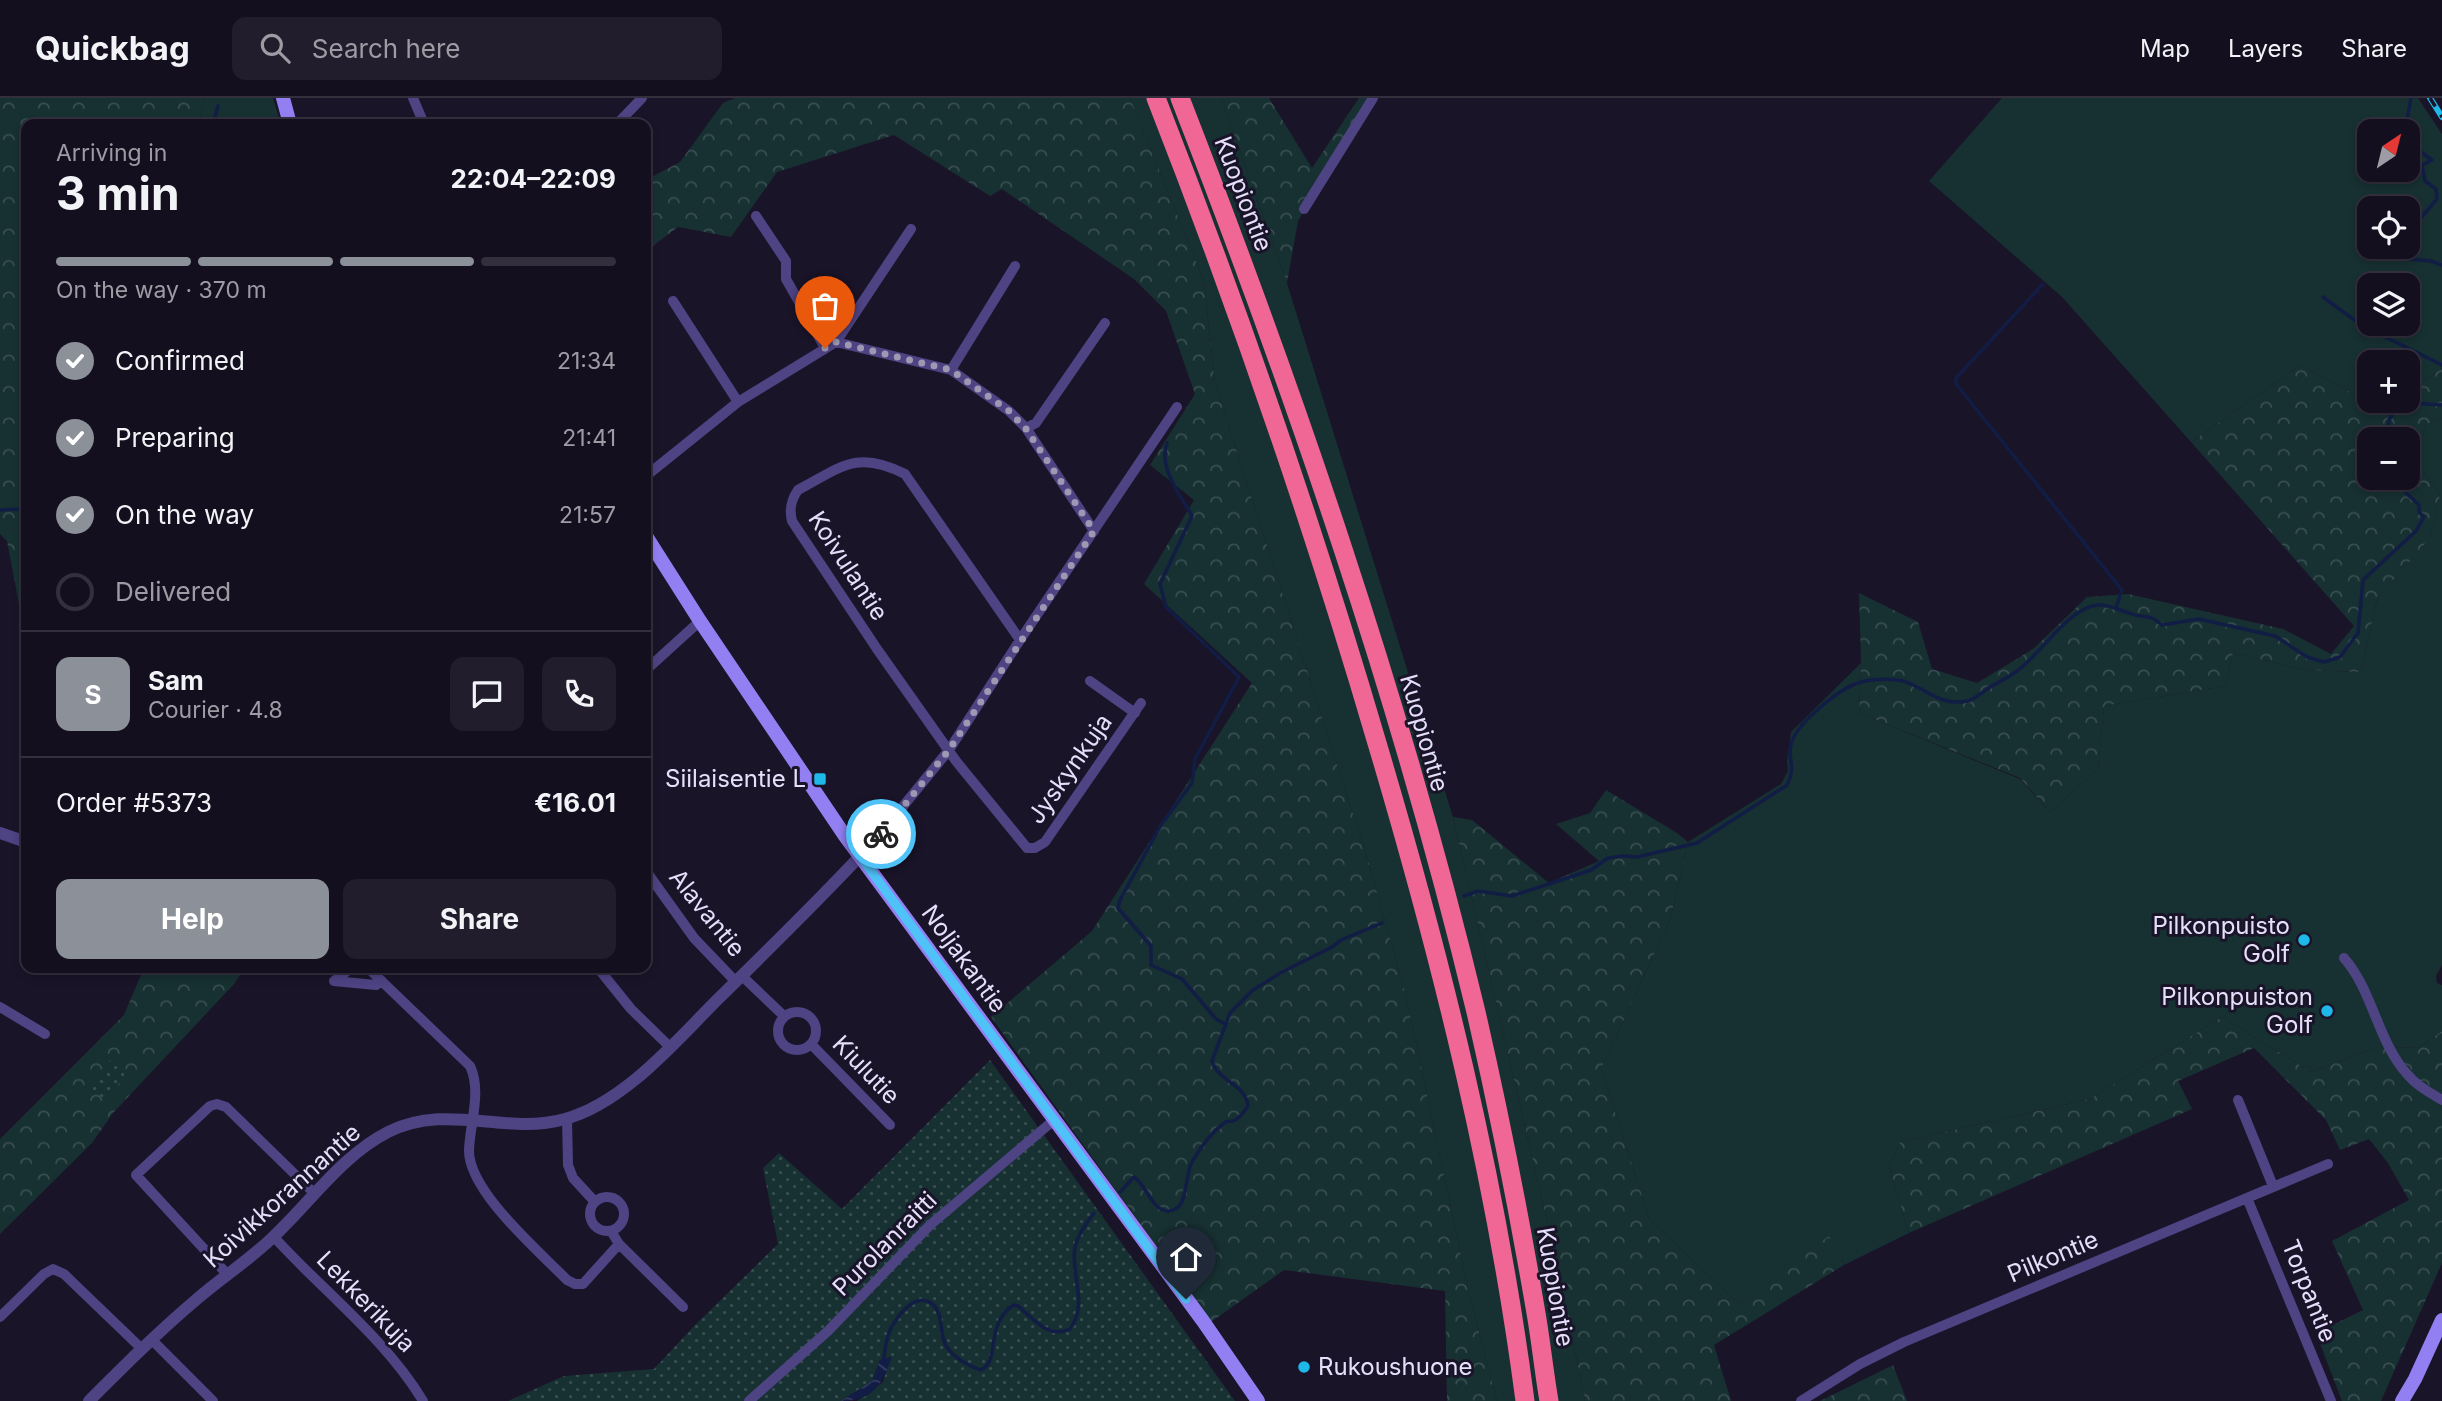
<!DOCTYPE html>
<meta charset="utf-8">
<style>
body{margin:0;font-family:Inter,sans-serif;background:#211d2c;color:#f1f3f6;height:100vh;display:flex;flex-direction:column;font-size:26px;white-space:nowrap}
*{box-sizing:border-box;margin:0}
p{font-size:23px;color:#9d9ca4}
.icon{flex:none;width:38px;height:38px;fill:none;stroke:currentColor;stroke-width:2;stroke-linecap:round;stroke-linejoin:round}
.map{position:relative;flex:1;overflow:hidden}
.side{position:absolute;left:21px;top:21px;width:630px;height:854px;display:flex;flex-direction:column;background:#140f1f;border-radius:14px;box-shadow:0 4px 10px #0003,0 0 0 2px #332f3d}
.side>*{flex:none}
.needle{width:46px;rotate:35deg}
.buttons{position:absolute;left:2357px;top:21px;display:grid;gap:14px}
.buttons a{display:grid;place-items:center;width:63px;height:63px;border-radius:14px;background:#140f1f;box-shadow:0 4px 10px #0003,0 0 0 2px #332f3d;font-size:35px}
.pin{position:absolute;display:grid;place-items:center;width:60px;height:60px;color:#fff;margin:-72px -30px;border-radius:50% 50% 50% 0;rotate:-45deg;box-shadow:0 0 7px #0007}
.pin .icon{rotate:45deg}
.courier{position:absolute;display:grid;place-items:center;width:70px;height:70px;margin:-35px;border:5px solid #4fc3f7;border-radius:50%;background:#fff;color:#222;box-shadow:0 2px 9px #0007}
.overview em{font-style:normal;font-weight:700}
.overview div{display:flex;flex-direction:column-reverse}
.overview{display:flex;align-items:center;justify-content:space-between;height:119px;padding:0 35px}
h1{font-size:46px;font-weight:700;line-height:52px}
.bar{display:grid;grid-template-columns:repeat(4,1fr);gap:10px 7px;align-content:center;height:84px;padding:0 35px}
.bar i{height:9px;border-radius:5px;background:#332f3d}
.bar .selected{background:#8c9099}
.bar p{grid-column:span 4}
.line{display:flex;align-items:center;gap:18px;padding:0 35px;border-top:2px solid #332f3d}
.line div{flex:1}
.round{display:grid;place-items:center;flex:none;width:74px;height:74px;border-radius:14px;background:#211d2c}
ol{padding:0 35px;list-style:none}
li{display:flex;align-items:center;gap:21px;height:77px}
li p{margin-inline-start:auto}
li .icon{padding:7px;border-radius:50%;background:#8c9099;color:#fff;stroke-width:4}
li:last-child{color:#9d9ca4}
li i{width:38px;height:38px;border:4px solid #332f3d;border-radius:50%}
.primary-button{display:flex;gap:14px;margin-top:auto;padding:14px 35px}
.primary-button a{flex:1;height:80px;border-radius:14px;background:#8c9099;color:#fff;font-size:28px;font-weight:700;line-height:80px;text-align:center}
.primary-button a+a{background:#211d2c;color:#f1f3f6}
header{display:flex;align-items:center;gap:42px;box-sizing:border-box;height:98px;padding:0 35px;background:#140f1f;border-bottom:2px solid #332f3d}
header strong{font-size:33px}
nav{display:flex;gap:38px;margin-inline-start:auto;font-size:24px}
.search{width:490px;height:63px;background:#211d2c;display:flex;align-items:center;gap:18px;box-sizing:border-box;padding:0 24px;border-radius:14px;color:#9d9ca4;font-size:26px}
.map>svg:first-child{display:block}
</style>
<header>
<strong>Quickbag</strong>
<div class="search"><svg class="icon" aria-label="search" viewBox="0 0 24 24"><circle cx="10" cy="10" r="6"/><path d="M15 15l6 6"/></svg>Search here</div>
<nav><a>Map</a><a>Layers</a><a>Share</a></nav>
</header>
<div class="map">
<svg width="2442" height="1303" viewBox="0 0 2442 1303">
<defs>
<pattern id="forest-crowns" width="20" height="18" patternUnits="userSpaceOnUse" patternTransform="scale(1.75)"><rect width="20" height="18" fill="#173032"/><path d="M2 6a3 3 0 1 1 6 0M12 15a3 3 0 1 1 6 0" fill="none" stroke="#394e51"/></pattern>
<pattern id="park-dots" width="8" height="8" patternUnits="userSpaceOnUse" patternTransform="scale(1.75)"><rect width="8" height="8" fill="#173032"/><path d="M2 2h.1M6 6h.1" fill="none" stroke="#394e51" stroke-width="1.8" stroke-linecap="round"/></pattern>
<pattern id="water-waves" width="16" height="10" patternUnits="userSpaceOnUse" patternTransform="scale(1.75)"><rect width="16" height="10" fill="#111d45"/><path d="M0 5q4-4 8 0t8 0" fill="none" stroke="#343d61"/></pattern>
</defs>
<rect width="100%" height="100%" fill="#1a1429"/>
<!-- grass -->
<path fill="#173032" fill-rule="evenodd" d="M205,0H273L281,26H198Z
M1130,0H1221L1287,185L1453,719L1560,1179L1585,1303H1497L1469,1195L1406,898L1369,766L1215,285L1204,183Z
M2002,0H2418L2442,36V270L2408,293V264H2370V303H2387L2376,308L2301,267L2191,344L2062,199L1929,83ZM2370,33H2408V72H2370ZM2370,110H2408V149H2370ZM2370,187H2408V226H2370Z
M2442,320V867L2436,878L2437,885L2442,887V933L2419,950L2377,949L2311,974L2222,919L2090,1001L1900,1044L1889,1069L1909,1135L1844,1167L1829,1139L1739,1206L1650,1122L1601,971L1670,822L1688,744L1781,686L1788,673L1787,663L1791,634L1861,565L1859,615L2020,681L2050,714L2098,671L2104,608L2225,588L2233,555L2305,572L2361,574L2377,501L2430,439L2440,396L2418,366L2425,327Z"/>
<!-- forest -->
<path fill="url(#forest-crowns)" fill-rule="evenodd" d="M0,0H205L198,26H26V543L7,443L0,436Z
M735,0H1130L1204,183L1215,285L1369,766L1406,898L1469,1195L1497,1303H1447L1445,1193L1284,1172L1211,1224L991,919L1092,833L1252,585L1144,486L1194,402L1150,367L1195,296L1166,213L1134,181L1002,91L990,98L894,37L777,74L731,139L678,129L646,153V82L680,64L723,5Z
M1221,0H1269L1312,70L1359,0H1373L1298,123L1287,185Z
M2301,267L2376,308L2387,303H2408V293L2442,270V320L2425,327L2418,366L2440,396L2430,440L2377,501L2361,574L2305,572L2233,555L2225,588L2104,608L2098,671L2050,714L2020,680L1859,615L1861,565L1859,495L1918,524L1932,571L1977,585L2033,551L2087,499L2128,496L2283,531L2331,556L2354,528L2191,344ZM2370,341H2408V380H2370Z
M1606,692L1677,735L1688,744L1670,822L1601,971L1650,1122L1739,1206L1829,1138L1844,1167L1714,1247L1731,1303H1585L1560,1179L1453,719L1472,722L1549,785L1599,763L1556,726L1590,715Z
M144,870H245L234,886L113,1015L92,1045L0,1136V1041L124,917Z
M2222,919L2311,974L2377,949L2419,950L2442,933V1165L2381,1303H2342L2316,1235L2363,1212L2332,1143L2409,1102L2388,1065L2369,1041L2340,1052L2326,1022L2254,950L2178,983L2192,1011L1909,1135L1889,1069L1900,1044L2090,1001Z
M1893,1267L1907,1303H1820Z"/>
<!-- park -->
<path fill="url(#park-dots)" d="M112,960L129,974L105,1002L88,988Z
M990,962L1235,1303H857L883,1284L891,1259L880,1262L872,1283L841,1303H508L564,1278L654,1271L694,1228L778,1146L763,1070L779,1055L842,1111Z"/>
<!-- water -->
<path fill="url(#water-waves)" d="M892,1259C882,1287 873,1303 841,1303L872,1283L880,1262Z"/>
<g fill="none" stroke-linecap="round" stroke-linejoin="round">
<!-- stream -->
<path stroke="#111d45" stroke-width="3.5" d="M213,26L218,8
M2399,33V28L2407,22L2411,0
M2408,43H2414L2417,51L2432,62L2422,67L2425,83L2436,91L2437,101L2408,135
M2393,149L2398,160L2431,163L2442,167
M2043,186L1956,280V286L2122,492L2116,510
M2323,199L2361,227L2442,267
M2394,341L2388,337L2389,322L2396,310L2410,305L2442,307
M1167,345C1158,369 1180,397 1192,418L1160,486L1166,509L1239,579L1195,661L1192,685L1161,727L1120,802L1118,810L1151,848V867L1182,881L1216,921L1225,926
M0,412L20,411L26,401
M1464,798L1478,793L1512,798L1591,772L1608,760L1623,758L1637,759L1697,745L1787,687C1797,666 1787,663 1791,646C1795,627 1837,593 1855,586C1867,581 1890,580 1903,583C1925,589 1939,609 1968,603C1975,601 1984,593 1990,589C1999,584 2009,579 2017,573C2042,555 2069,509 2098,507C2108,506 2119,512 2129,515C2144,521 2149,515 2162,527L2199,521L2275,538L2307,559L2324,564L2340,559L2358,535L2363,482L2416,433L2424,419L2419,414V407L2405,394L2396,380
M1120,1094L1134,1079C1146,1087 1152,1112 1167,1113C1189,1115 1184,1078 1192,1064C1199,1052 1211,1035 1223,1026C1228,1022 1227,1024 1233,1023C1239,1021 1244,1014 1248,1008C1246,986 1218,984 1212,963L1230,915L1253,892L1282,874L1332,849L1341,842L1382,825
M883,1265C885,1256 885,1246 888,1238C892,1224 913,1193 931,1205C945,1214 938,1239 948,1251C955,1260 970,1268 980,1272C1002,1264 983,1229 1013,1207L1018,1208C1034,1221 1047,1241 1070,1231C1089,1206 1070,1176 1075,1149C1078,1136 1086,1125 1094,1115"/>
<!-- minor -->
<path stroke="#4e4383" stroke-width="10" d="M413,0L424,26
M617,26L642,0
M1304,111L1373,0
M756,118L786,163V181L825,250
M673,203L738,304
M836,244L911,131
M951,272L1015,168
M1026,330L1036,325L1105,225
M646,378L738,304L836,244L951,272L1009,313L1026,330L1094,433
M1020,542L905,376C856,351 840,370 798,392C791,402 789,411 792,423L877,551L956,663L1027,750H1035L1045,744L1141,605
M646,572L700,523
M1090,583L1135,615
M860,758L873,745L949,652L1020,542L1177,309
M646,773L694,840L736,884
M2344,860C2373,893 2377,942 2407,976C2417,988 2429,994 2442,1002
M368,870L470,968C482,993 470,1025 469,1052C468,1093 540,1154 567,1182L575,1186H583L619,1146L611,1133
M598,870L631,911L670,949
M742,878L784,918
M334,883L376,887L382,883
M334,883L351,870
M0,909L45,936
M778 933a19 19 0 1 1 38 0a19 19 0 1 1-38 0Z
M811,946L890,1027
M2238,1002L2273,1088
M567,1021L568,1067L573,1080L595,1104
M590 1116a17 17 0 1 1 34 0a17 17 0 1 1-34 0Z
M2247,1100L2331,1303
M274,1139C323,1193 385,1240 423,1303
M619,1146L683,1209
M227,1176L136,1077L210,1008L217,1006L226,1009L315,1096
M0,1219L44,1176L53,1171L64,1176L142,1251
M152,1242L213,1303
M749,1303L828,1233L930,1127L1054,1022
M1801,1303L1860,1266L1904,1244L2328,1066"/>
<!-- tertiary -->
<path stroke="#4e4383" stroke-width="12" d="M0,735L26,744
M89,1303C124,1268 159,1233 197,1201C221,1180 248,1163 271,1141C309,1106 341,1058 388,1034C448,1004 505,1038 565,1021C624,1005 676,943 718,901C766,854 814,807 860,758"/>
<!-- secondary -->
<path stroke="#927ff2" stroke-width="14" d="M283,0L290,26
M646,438L700,523L845,738L1203,1223L1258,1303
M2402,1303L2415,1281L2442,1222"/>
<!-- motorway -->
<path stroke="#f06695" stroke-width="19" d="M1156,0C1239,212 1313,427 1377,645C1441,860 1496,1080 1525,1303
M1180,0C1296,298 1401,603 1476,914C1499,1014 1519,1115 1536,1215C1541,1244 1544,1274 1549,1303"/>
<defs>
<path id="rail" d="M2430,0L2442,19"/>
</defs>
<!-- rail casing -->
<use href="#rail" stroke="#1eb9e8" stroke-width="6"/>
<!-- rail -->
<use href="#rail" stroke="#1a1429" stroke-width="3.5" stroke-dasharray="10" stroke-linecap="butt"/>
</g>
<g fill="none" stroke-linecap="round" stroke-linejoin="round">
<!-- done -->
<path stroke="#9f98b2" stroke-width="7" stroke-dasharray="0 12.6" d="M825,250L836,244L951,272L1009,313L1026,331L1094,433L949,652L881,736"/>
<!-- route -->
<path stroke="#4fc3f7" stroke-width="9" d="M881,736L860,758L1186,1201"/>
</g>
<!-- markers -->
<g fill="#1eb9e8" stroke="#1a1429" stroke-width="2.5">
<rect x="813" y="674" width="14" height="14" rx="3.5"/>
<circle cx="2304" cy="842" r="7"/>
<circle cx="2327" cy="913" r="7"/>
<circle cx="1304" cy="1269" r="7"/>
</g>
<g text-anchor="middle" stroke-width="6" stroke-linejoin="round" paint-order="stroke">
<!-- street labels -->
<g font-size="24" fill="#e6dffc" stroke="#1a1429">
<text transform="translate(1243 96) rotate(69)" y="8">Kuopiontie</text>
<text transform="translate(848 468) rotate(57)" y="8">Koivulantie</text>
<text transform="translate(1424 635) rotate(74)" y="8">Kuopiontie</text>
<text transform="translate(1070 671) rotate(-55)" y="8">Jyskynkuja</text>
<text transform="translate(707 815) rotate(51)" y="8">Alavantie</text>
<text transform="translate(964 861) rotate(54)" y="8">Noljakantie</text>
<text transform="translate(866 972) rotate(46)" y="8">Kiulutie</text>
<text transform="translate(282 1098) rotate(-42)" y="8">Koivikkorannantie</text>
<text transform="translate(885 1146) rotate(-45)" y="8">Purolanraitti</text>
<text transform="translate(2053 1159) rotate(-23)" y="8">Pilkontie</text>
<text transform="translate(1555 1189) rotate(80)" y="8">Kuopiontie</text>
<text transform="translate(2309 1193) rotate(68)" y="8">Torpantie</text>
<text transform="translate(366 1204) rotate(46)" y="8">Lekkerikuja</text>
</g>
<!-- poi labels -->
<g font-size="24" fill="#e6dffc" stroke="#1a1429" text-anchor="end">
<text x="806" y="689">Siilaisentie L</text>
<text x="2290" y="836">Pilkonpuisto<tspan x="2290" dy="28">Golf</tspan></text>
<text x="2313" y="907">Pilkonpuiston<tspan x="2313" dy="28">Golf</tspan></text>
<text x="1318" y="1277" text-anchor="start">Rukoushuone</text>
</g>
</g>
</svg>
<div class="buttons">
<a><svg class="needle" viewBox="-14 -14 28 28"><path d="M0-13l5 13h-10z" fill="#e53935"/><path d="M0 13l5-13h-10z" fill="#9d9ca4"/></svg></a>
<a><svg class="icon" aria-label="locate" viewBox="0 0 24 24"><circle cx="12" cy="12" r="6"/><path d="M12 2v4M12 18v4M2 12h4M18 12h4"/></svg></a>
<a><svg class="icon" aria-label="layers" viewBox="0 0 24 24"><path d="M12 4l9 5-9 5-9-5zM3 14l9 5 9-5"/></svg></a>
<a>+</a>
<a>−</a>
</div>
<div class="pin" style="left:825px;top:250px;background:#ea580c"><svg class="icon" aria-label="bag" viewBox="0 0 24 24"><path d="M5 8h14l-1 12H6zM9 8a3 3 0 0 1 6 0"/></svg></div>
<div class="pin" style="left:1186px;top:1201px;background:#1f2937"><svg class="icon" aria-label="home" viewBox="0 0 24 24"><path d="M3 11l9-7 9 7M6 9v11h12V9"/></svg></div>
<div class="courier" style="left:881px;top:736px"><svg class="icon" aria-label="bike" viewBox="0 0 24 24"><circle cx="6" cy="16" r="4"/><circle cx="18" cy="16" r="4"/><path d="M6 16l4-8h5l3 8M10 8l3 8H6M13 5h3"/></svg></div>
<section class="side">
<div class="overview"><div><h1>3 min</h1><p>Arriving in</p></div><em>22:04–22:09</em></div>
<div class="bar"><i class="selected"></i><i class="selected"></i><i class="selected"></i><i></i><p>On the way · 370 m</p></div>
<ol>
<li><svg class="icon" aria-label="check" viewBox="0 0 24 24"><path d="M5 12l5 5 9-10"/></svg>Confirmed<p>21:34</p></li>
<li><svg class="icon" aria-label="check" viewBox="0 0 24 24"><path d="M5 12l5 5 9-10"/></svg>Preparing<p>21:41</p></li>
<li><svg class="icon" aria-label="check" viewBox="0 0 24 24"><path d="M5 12l5 5 9-10"/></svg>On the way<p>21:57</p></li>
<li><i></i>Delivered</li>
</ol>
<div class="line" style="height:126px"><b class="round" style="background:#8c9099;color:#fff">S</b><div><b>Sam</b><p>Courier · 4.8</p></div><a class="round"><svg class="icon" aria-label="chat" viewBox="0 0 24 24"><path d="M4 5h16v11H9l-5 4z"/></svg></a><a class="round"><svg class="icon" aria-label="phone" viewBox="0 0 24 24"><path d="M5 4h4l2 5-3 2q2 4 5 5l2-3 5 2v4C11 20 4 13 5 4z"/></svg></a></div>
<div class="line" style="height:91px"><div>Order #5373</div><b>€16.01</b></div>
<div class="primary-button"><a>Help</a><a>Share</a></div>
</section>
</div>
